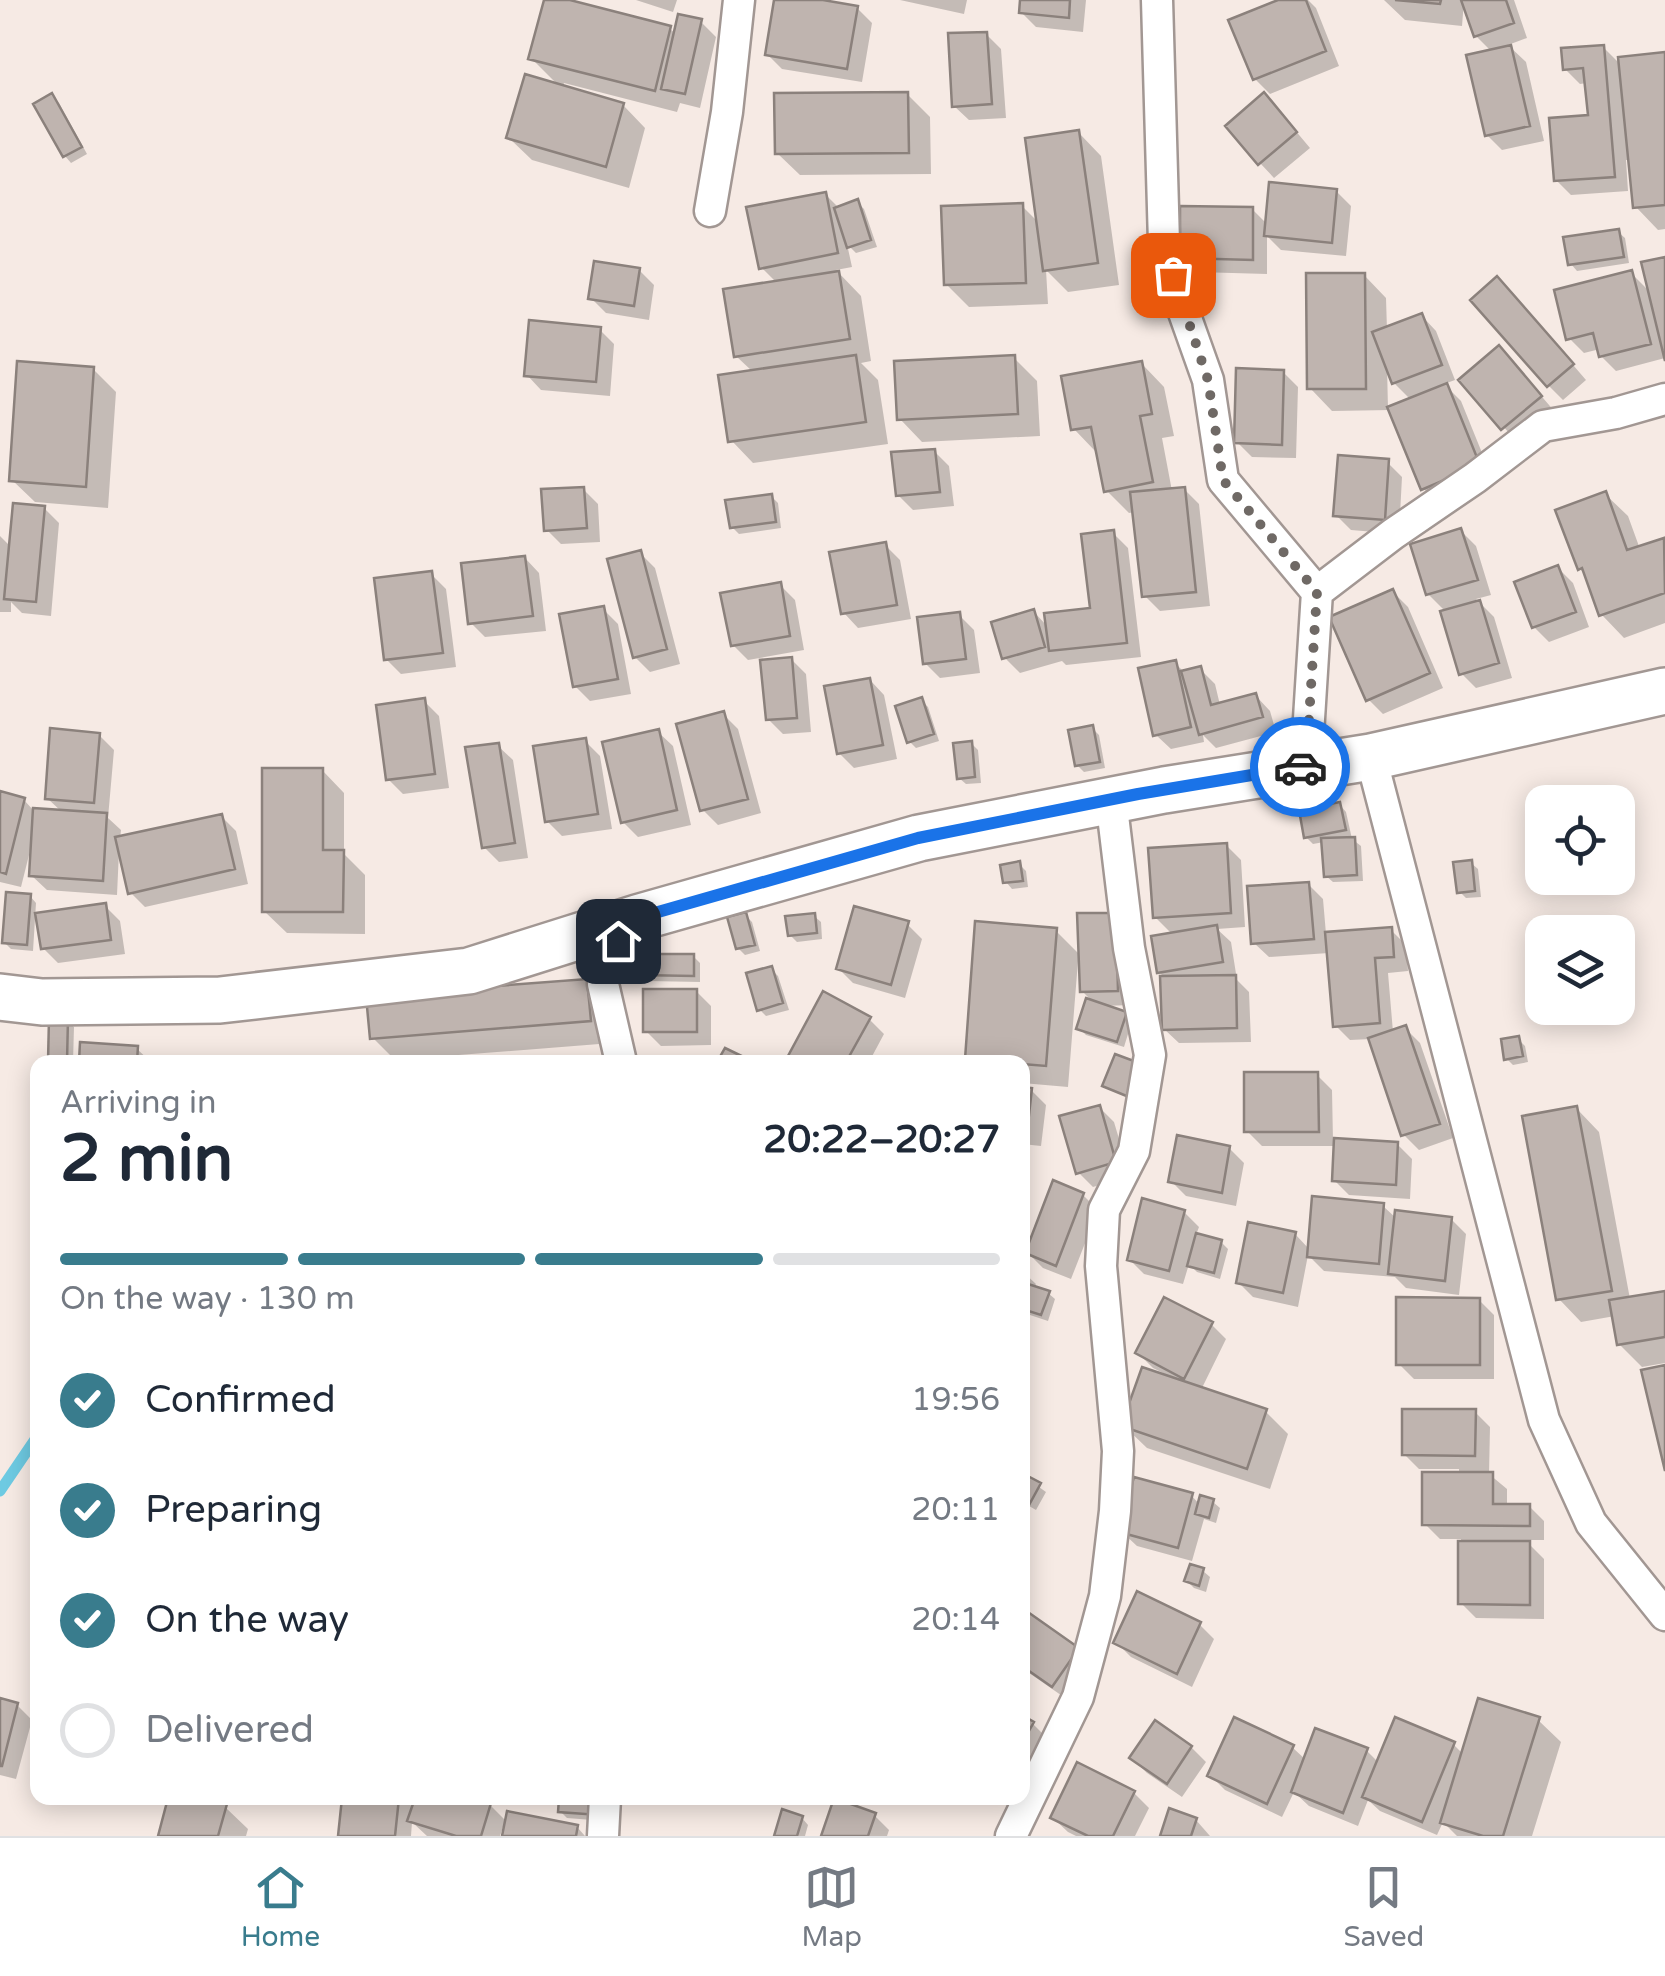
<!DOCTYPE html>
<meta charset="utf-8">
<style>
body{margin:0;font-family:"Varela Round",sans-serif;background:#f2f2f3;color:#1f2937;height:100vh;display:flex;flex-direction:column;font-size:38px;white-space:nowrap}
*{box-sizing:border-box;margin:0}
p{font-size:32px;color:#747a83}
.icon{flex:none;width:55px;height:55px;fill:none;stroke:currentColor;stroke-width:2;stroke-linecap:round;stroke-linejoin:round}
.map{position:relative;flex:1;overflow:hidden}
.sheet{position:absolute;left:30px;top:1055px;width:1000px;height:750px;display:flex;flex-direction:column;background:#fff;border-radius:20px;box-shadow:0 5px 25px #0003}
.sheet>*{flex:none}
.tools{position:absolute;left:1525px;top:785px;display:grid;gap:20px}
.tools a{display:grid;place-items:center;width:110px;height:110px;border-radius:20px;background:#fff;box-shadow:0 5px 25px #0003;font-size:50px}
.pin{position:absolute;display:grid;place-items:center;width:85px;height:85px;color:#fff;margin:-42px;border-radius:20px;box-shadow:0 5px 15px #0006}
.courier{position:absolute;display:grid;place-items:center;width:100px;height:100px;margin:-50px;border:8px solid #1a73e8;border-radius:50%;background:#fff;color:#222;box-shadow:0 2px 12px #0007}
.overview em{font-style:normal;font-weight:700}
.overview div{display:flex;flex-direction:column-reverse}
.overview{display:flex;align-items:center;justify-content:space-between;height:170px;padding:0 30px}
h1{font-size:65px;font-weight:700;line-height:75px}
.bar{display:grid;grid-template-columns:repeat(4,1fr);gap:15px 10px;align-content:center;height:120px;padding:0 30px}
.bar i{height:12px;border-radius:8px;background:#e0e1e3}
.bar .selected{background:#397c8d}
.bar p{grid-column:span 4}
ol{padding:0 30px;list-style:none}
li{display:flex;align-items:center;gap:30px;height:110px}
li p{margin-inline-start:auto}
li .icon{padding:10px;border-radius:50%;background:#397c8d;color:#fff;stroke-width:4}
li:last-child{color:#747a83}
li i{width:55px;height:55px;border:5px solid #e0e1e3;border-radius:50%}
.tabs{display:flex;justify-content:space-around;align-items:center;height:140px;border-top:2px solid #e0e1e3;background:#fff;font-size:28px;color:#747a83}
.tabs a{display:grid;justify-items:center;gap:5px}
.tabs .selected{color:#397c8d}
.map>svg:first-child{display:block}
</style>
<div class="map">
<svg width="1665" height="1836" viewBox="0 0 1665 1836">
<rect width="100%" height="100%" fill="#f6eae4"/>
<!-- shadow -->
<path fill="#0003" fill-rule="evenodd" d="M546,0H560L670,29L676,34L701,22L716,37L700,108L680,103L677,112L564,83L563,88L623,105L645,128L629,188L532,160L509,138L560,87L531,58Z
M636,0H677L673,12Z
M777,0H808L857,8L872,23L862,82L782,69L767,54Z
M900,0H967L964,14Z
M1022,0H1086L1083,32L1036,27L1021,12Z
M1285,0H1308L1316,8L1339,66L1270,94L1255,79Z
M1384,0H1514L1527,38L1508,45L1526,62L1544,141L1502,150L1487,135L1492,52L1476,36L1464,1L1462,26L1405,20Z
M986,34L1001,49L1006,118L969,120L954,106Z
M1603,47L1621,65L1665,55V229L1658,230L1636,207L1631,160H1626L1628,191L1571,195L1556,180L1590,118L1587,83L1580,84L1565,69Z
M907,94L930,117L931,174L800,175L777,153Z
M52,96L59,103L87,154L71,163L65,156Z
M1279,111L1310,148L1274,178L1260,163Z
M1079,133L1101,156L1119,285L1068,292L1046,270L1048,304L969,307L946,284L1022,206L1039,223Z
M1336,191L1351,206L1346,256L1281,250L1267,236V274L1197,272L1182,257L1252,209L1267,224Z
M825,194L839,208L857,202L864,209L877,247L856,253L847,244L852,267L836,270L861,296L871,361L861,363L878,380L888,444L753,463L731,440L753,372L736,356L777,283L761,267Z
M1618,232L1625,238L1629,263L1577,271L1571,264Z
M1665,259V358L1616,371L1601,356L1600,349L1584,353L1569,338L1631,273L1651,293Z
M639,270L654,285L649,320L606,313L591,298Z
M1364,275L1386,298L1387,330L1422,316L1436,331L1455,380L1444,384L1461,401L1493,480L1438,503L1423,488L1391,410L1332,411L1310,388ZM1387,366L1394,383L1411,400L1388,409Z
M1512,294L1586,380L1563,400L1548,385Z
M599,329L614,344L610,396L541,390L527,375Z
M1014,358L1037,381L1040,436L922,442L900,419Z
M1513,363L1555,412L1518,443L1462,380Z
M1142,364L1164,387L1174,436L1162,438L1172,491L1184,489L1199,504L1210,606L1160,611L1145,596L1135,512L1129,513L1106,490L1096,452L1074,429Z
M93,369L116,392L108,508L35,502L12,480Z
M1283,372L1298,387L1296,458L1252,457L1237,442Z
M934,451L949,466L954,506L913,510L898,495Z
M1387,462L1402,477L1399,534L1351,530L1336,515Z
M583,489L598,504L600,542L561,544L546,529Z
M1605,494L1628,516L1640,549L1663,540L1665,542V623L1624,638L1602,615L1588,577L1580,569Z
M771,496L778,503L781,528L739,534L732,527Z
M44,508L59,523L51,616L22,613L11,602V612H0V536L12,548Z
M1461,531L1476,546L1491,595L1476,599L1494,617L1512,678L1476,688L1461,673L1446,612L1428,594Z
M1113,533L1128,548L1141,657L1066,665L1062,661L1020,673L1005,658L1034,612L1048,627L1093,610Z
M885,545L900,560L911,619L858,628L844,613Z
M640,553L655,568L680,664L650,672L635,657Z
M525,558L539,573L546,631L485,637L470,622Z
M1558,568L1573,583L1589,627L1549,642L1534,627Z
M431,574L446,589L456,667L401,674L386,659Z
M780,585L795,600L804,650L748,660L733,645Z
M1393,592L1408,607L1443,688L1383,714L1368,699Z
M603,609L618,624L631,694L590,701L575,686Z
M959,615L974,630L980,673L940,678L925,663Z
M791,659L806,674L811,732L783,734L768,719Z
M1175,663L1185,673L1200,669L1215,684L1220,705L1256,696L1270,711L1276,732L1216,748L1203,735L1204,742L1171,749L1156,735Z
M870,680L884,695L897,759L854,768L839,753Z
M921,700L928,707L939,741L916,748L909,741Z
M424,701L439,716L449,788L403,794L388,779Z
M723,714L738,729L761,813L718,825L703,810Z
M1092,728L1099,735L1105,768L1084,772L1077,765Z
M658,732L673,746L691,825L638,837L623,822Z
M99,735L114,750L108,818L121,830L120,839L221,816L236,831L248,884L145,907L130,892L119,851L117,895L47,890L32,876L33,848L31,847L21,887L0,882V794L24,800L34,811L62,812L47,798Z
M585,741L600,756L612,829L562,836L547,821Z
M971,743L978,750L981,783L966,784L959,778Z
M498,746L513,760L528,858L499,862L484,847Z
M322,770L344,793V854L365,875V934L287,933L264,911Z
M1340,805L1346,812L1352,839L1361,846L1363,881L1333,882L1326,876L1324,842L1313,844L1306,837Z
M1226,845L1241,860L1245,927L1217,929L1231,942L1237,980L1249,992L1251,1042L1179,1043L1164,1029L1166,979L1159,972L1173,935L1155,917Z
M1471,863L1478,869L1481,897L1466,898L1460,892Z
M1019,864L1026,871L1028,887L1012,889L1006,882Z
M1308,884L1323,899L1326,934L1391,930L1406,945L1408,971L1388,973L1393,1032L1405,1028L1420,1043L1453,1138L1419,1150L1404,1135L1371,1039L1350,1040L1335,1025L1329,953L1269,957L1254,943Z
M30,896L36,903L33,951L11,949L4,942Z
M105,906L120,921L125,954L58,963L43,948Z
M745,915L752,922L760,951L745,955L738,948Z
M1115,915L1132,1005L1102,1006L1125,1014L1132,1021L1124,1047L1086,1035L1079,1028L1089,998L1082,991L1081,961H1078L1068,1087L1022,1083V1062H972L967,1058L1055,930L1081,956Z
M814,916L821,922L822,939L797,942L790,935Z
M907,924L922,939L905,998L853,983L838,968Z
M693,956L700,963V982L648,981L641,974Z
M771,969L778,976L789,1010L766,1016L760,1010Z
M586,982L609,1004L612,1043L395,1060L372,1037Z
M696,991L711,1006V1045L661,1046L646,1031Z
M869,1019L884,1034L869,1062H797L791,1056Z
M52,1020L67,1021L74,1027L73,1062H50Z
M1518,1039L1525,1046L1528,1062L1513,1065L1507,1059Z
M83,1044L137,1049L151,1062H82Z
M1317,1075L1332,1090L1333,1141L1397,1144L1412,1159L1410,1199L1349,1195L1334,1180L1336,1146H1262L1247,1131Z
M1022,1089L1031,1090L1046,1105L1041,1146L1022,1144Z
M1099,1107L1114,1122L1130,1176L1093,1187L1078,1172Z
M1577,1109L1599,1132L1630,1299L1665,1294V1363L1642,1367L1619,1344L1615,1316L1581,1322L1559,1299Z
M1229,1148L1244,1163L1236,1206L1186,1196L1171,1181Z
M1083,1195L1098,1210L1071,1279L1043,1268L1028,1253Z
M1383,1206L1397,1219H1451L1466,1234L1459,1295L1406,1288L1395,1277L1324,1271L1308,1255L1298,1307L1253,1297L1238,1282L1295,1234L1310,1250Z
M1184,1212L1199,1227L1196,1235L1221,1242L1228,1249L1220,1279L1197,1272L1189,1264L1183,1284L1144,1274L1129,1259Z
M1022,1271L1036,1284L1034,1288L1048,1293L1055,1299L1048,1321L1030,1315L1026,1310L1022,1319Z
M1479,1300L1494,1315V1379H1414L1399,1364Z
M1211,1324L1226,1339L1201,1390L1266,1412L1288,1434L1270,1489L1147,1448L1124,1426L1167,1375L1153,1368L1138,1353Z
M1475,1412L1490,1427L1489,1474L1507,1489V1506H1529L1544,1521V1540H1525L1544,1559V1619L1476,1618L1461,1603V1539H1440L1425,1524L1459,1474V1469H1419L1404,1454Z
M1022,1475L1046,1492L1036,1510L1022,1502Z
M1191,1495L1200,1505L1213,1502L1220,1508L1216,1523L1204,1519L1192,1561L1137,1546L1122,1532Z
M1203,1571L1210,1577L1206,1592L1194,1588L1187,1581Z
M1022,1618L1078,1650L1068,1700L1022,1668Z
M1199,1624L1214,1639L1192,1687L1131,1657L1116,1642Z
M0,1701L17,1705L32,1720L16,1779L0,1775Z
M1022,1718L1033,1724L1048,1739L1028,1774L1022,1771Z
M1538,1720L1561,1742L1532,1836H1457L1443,1822L1437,1835L1380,1811L1368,1800L1358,1826L1309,1806L1294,1792L1282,1817L1225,1790L1210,1775L1293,1748L1306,1760L1367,1751L1379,1763L1454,1745L1463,1754Z
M1191,1747L1206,1762L1182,1797L1147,1773L1132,1758Z
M1134,1793L1149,1808L1135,1836H1076L1068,1832L1053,1818Z
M171,1798H192L225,1807L248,1829L246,1836H160Z
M344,1798H403L414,1808L417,1798H466L490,1805L508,1823L577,1827L585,1836H505L507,1827H503L500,1836H427L412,1822L411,1836H340Z
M561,1798L599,1800L605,1821L567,1818L560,1811Z
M841,1798H865L862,1805Z
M874,1815L889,1830L887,1836H824Z
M802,1818L808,1825L805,1836H777Z
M1196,1820L1210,1836H1163Z"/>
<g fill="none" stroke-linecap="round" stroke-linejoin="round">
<!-- stream -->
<path stroke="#6ecae2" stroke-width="11" d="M0,1491L38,1435"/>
</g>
<!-- building -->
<path fill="#bfb4af" stroke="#8b817c" stroke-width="2.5" d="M544,0H570L671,26L655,91L528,59Z
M774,0H823L858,6L847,69L765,55Z
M1020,0H1070L1069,18L1019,13Z
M1278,0H1306L1326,51L1253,80L1228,20Z
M1395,0H1441L1440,4Z
M1461,0H1506L1514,23L1474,37Z
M678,14L702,19L685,94L661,89Z
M987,32L992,104L952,107L948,33Z
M1511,45L1530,126L1485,136L1466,55Z
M1604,45L1615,177L1554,181L1549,118L1588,115L1583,68L1563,70L1561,48Z
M1665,52V205L1633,208L1618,57Z
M525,74L624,103L606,167L506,138Z
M908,92L909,153L775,154L774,93Z
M1264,92L1297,132L1258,165L1225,126Z
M52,93L82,147L63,157L33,104Z
M1079,130L1098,263L1043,271L1025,138Z
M1269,182L1337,189L1332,243L1264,236Z
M826,192L838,253L759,269L746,207Z
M858,199L871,240L847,248L834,208Z
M1023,203L1026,283L944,285L941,206Z
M1180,206L1253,207V260L1180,258Z
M1619,229L1624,257L1568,265L1563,237Z
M1665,257V361L1641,262Z
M594,261L640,268L634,306L588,299Z
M1632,270L1651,344L1599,357L1593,333L1566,340L1554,290Z
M839,271L850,339L734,357L723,289Z
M1306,273H1365L1366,389H1307Z
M1497,276L1574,364L1547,387L1470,300Z
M1422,313L1442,365L1392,384L1372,332Z
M529,320L601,327L596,382L524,376Z
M1499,345L1542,396L1501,430L1458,380Z
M856,355L866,422L728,442L718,375Z
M1015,355L1018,414L897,420L894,361Z
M17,361L94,367L86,487L9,481Z
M1142,361L1152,414L1140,416L1153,482L1104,492L1091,427L1071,430L1061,376Z
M1236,368L1284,370L1282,445L1234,443Z
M1447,383L1480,465L1421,490L1387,407Z
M935,449L940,492L896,496L891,452Z
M1338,455L1389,459L1385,520L1333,516Z
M584,487L587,528L544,531L541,489Z
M1185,487L1196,592L1142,597L1130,492Z
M1606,491L1627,550L1664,538L1665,593L1599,616L1582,568L1578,570L1555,510Z
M772,494L776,522L730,528L725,500Z
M13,503L45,506L36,602L4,599Z
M1461,528L1478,580L1426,595L1410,544Z
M1114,530L1127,643L1049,651L1044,613L1090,608L1081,534Z
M886,542L897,605L841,614L829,552Z
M641,550L667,649L633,658L607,559Z
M525,556L533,616L468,624L461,563Z
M1558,565L1576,612L1532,628L1514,582Z
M432,571L443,653L384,660L374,578Z
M781,582L790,636L731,646L720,593Z
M1393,589L1430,673L1366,701L1329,617Z
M1480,600L1499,663L1459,675L1440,611Z
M604,606L618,679L573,687L559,614Z
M1034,609L1045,647L1002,659L991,622Z
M960,612L966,659L923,664L917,617Z
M792,657L797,718L766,720L760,660Z
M1176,660L1191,727L1153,736L1138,668Z
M1201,666L1211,705L1256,693L1263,717L1199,735L1181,671Z
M870,678L883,745L837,754L824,686Z
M922,697L934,734L907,743L895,706Z
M425,698L435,774L386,780L376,705Z
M724,711L748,799L700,811L676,724Z
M1093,725L1100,762L1075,766L1068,730Z
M50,728L100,733L94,803L45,799Z
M659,729L677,810L621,823L602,742Z
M586,738L598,814L545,822L533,746Z
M972,741L975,777L957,779L953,743Z
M499,743L515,843L482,848L465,747Z
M262,768H323V850H344L343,912H262Z
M0,791L25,798L6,874L0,872Z
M1340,802L1346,830L1304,838L1299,810Z
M33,808L107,813L103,881L29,876Z
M222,814L235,869L128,894L115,837Z
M1355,837L1357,875L1324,877L1321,838Z
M1227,843L1231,913L1153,918L1148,848Z
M1472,860L1475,891L1457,893L1453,862Z
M1020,861L1023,881L1003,883L1000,865Z
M1309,882L1314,939L1251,944L1247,886Z
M6,892L31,894L27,945L2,943Z
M106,903L111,940L41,949L35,913Z
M854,906L909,921L891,985L836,969Z
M746,912L755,945L736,949L727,917Z
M815,913L817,933L788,936L785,916Z
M1077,913H1116L1118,991L1080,992Z
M975,921L1057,928L1046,1066L965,1059Z
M1217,925L1223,962L1157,973L1151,936Z
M1392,927L1394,957L1375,958L1380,1023L1333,1027L1325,932Z
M638,954H694V976L638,975Z
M772,966L783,1003L757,1011L746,973Z
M1236,975L1237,1028L1162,1030L1160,976Z
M587,979L591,1021L370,1039L366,996Z
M643,989H697V1032H643Z
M823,991L871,1017L846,1062H799L788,1056Z
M1086,998L1127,1012L1117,1042L1076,1029Z
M49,1018H68L67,1062H48Z
M1406,1025L1440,1124L1401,1136L1368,1038Z
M1519,1036L1523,1056L1504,1060L1501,1039Z
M80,1042L138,1046L137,1062H79Z
M725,1048L754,1062H717Z
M1115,1054L1142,1064L1129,1097L1102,1086Z
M1244,1072H1318L1319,1132H1244Z
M1022,1087L1032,1088L1027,1133L1022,1132Z
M1100,1105L1116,1162L1076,1174L1059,1116Z
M1577,1106L1612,1291L1556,1300L1522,1116Z
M1177,1135L1230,1146L1222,1193L1168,1182Z
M1334,1138L1398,1142L1396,1185L1332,1181Z
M1053,1180L1084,1193L1056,1266L1025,1253Z
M1312,1196L1384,1203L1379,1264L1307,1257Z
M1142,1198L1185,1210L1169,1271L1127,1260Z
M1395,1210L1452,1217L1445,1281L1388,1274Z
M1248,1222L1296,1232L1283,1293L1236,1283Z
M1196,1233L1222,1240L1214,1273L1187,1266Z
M1028,1284L1050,1291L1041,1315L1022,1309Z
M1665,1291V1337L1617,1345L1609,1300Z
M1164,1297L1213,1322L1184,1379L1135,1353Z
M1396,1297L1480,1298V1365H1396Z
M1665,1365V1471L1641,1370Z
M1142,1367L1267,1409L1247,1469L1121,1426Z
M1402,1409H1476L1475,1456L1402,1455Z
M1422,1472H1493V1504H1530V1526L1422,1525Z
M1022,1473L1041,1483L1029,1505L1022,1501Z
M1134,1477L1193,1493L1178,1548L1119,1532Z
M1200,1495L1214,1499L1209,1518L1195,1514Z
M1458,1541H1530V1605L1458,1604Z
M1190,1564L1204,1568L1199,1586L1184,1581Z
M1137,1591L1201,1622L1177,1674L1113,1643Z
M1025,1610L1079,1648L1052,1687L1022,1666V1614Z
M0,1698L18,1703L2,1766H0Z
M1478,1698L1540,1717L1503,1836H1483L1440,1823Z
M1022,1715L1034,1722L1022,1743Z
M1234,1717L1294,1745L1267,1804L1207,1776Z
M1395,1717L1455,1742L1422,1822L1362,1797Z
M1155,1720L1192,1746L1167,1784L1129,1758Z
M1315,1728L1368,1748L1343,1813L1291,1792Z
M1077,1762L1135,1791L1113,1836H1088L1050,1818Z
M168,1798H201L227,1804L218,1836H158Z
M342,1798H399L395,1836H338Z
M415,1798H474L491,1803L481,1836H456L407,1821Z
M559,1798H600L599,1815L558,1812Z
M834,1798L876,1813L868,1836H821Z
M1169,1808L1197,1818L1191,1836H1160Z
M782,1809L803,1816L797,1836H774Z
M507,1811L578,1825L576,1836H502Z"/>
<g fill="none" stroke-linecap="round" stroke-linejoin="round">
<defs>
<path id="street" d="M1157,0L1164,243L1182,307L1208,380L1223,480L1317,592L1306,766
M710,211L727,112L739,0
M1317,592L1393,534L1475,478L1543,426L1616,413L1665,399
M1371,757L1544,1420L1591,1523L1665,1615
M621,1062L603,984L606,958L637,918
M603,1836L605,1798
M1011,1836L1078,1697L1105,1596L1115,1511L1118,1451L1101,1266L1104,1210L1134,1151L1150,1055L1129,948L1111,799"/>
<path id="secondary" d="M0,997L42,1002L220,1000L469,971L637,918L919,838L1164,790L1371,757L1665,691"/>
</defs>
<!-- street casing -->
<use href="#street" stroke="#a29793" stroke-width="35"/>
<!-- secondary casing -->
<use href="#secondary" stroke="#a29793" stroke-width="50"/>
<!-- street -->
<use href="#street" stroke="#fff" stroke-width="30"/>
<!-- secondary -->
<use href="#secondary" stroke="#fff" stroke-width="45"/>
</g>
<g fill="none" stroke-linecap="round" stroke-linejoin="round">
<!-- done -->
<path stroke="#6f6965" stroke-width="10" stroke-dasharray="0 18" d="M1173,275L1208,380L1223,480L1317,592L1306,766L1300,767"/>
<!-- route -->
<path stroke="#1a73e8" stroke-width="12" d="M618,941L637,918L918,838L1138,794L1300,767"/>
</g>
</svg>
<div class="tools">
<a><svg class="icon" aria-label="locate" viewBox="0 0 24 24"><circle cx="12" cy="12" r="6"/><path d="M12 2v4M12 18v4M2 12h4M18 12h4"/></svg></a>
<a><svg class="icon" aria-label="layers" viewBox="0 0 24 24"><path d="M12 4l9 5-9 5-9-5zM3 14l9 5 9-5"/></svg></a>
</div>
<div class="pin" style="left:1173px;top:275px;background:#ea580c"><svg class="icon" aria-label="bag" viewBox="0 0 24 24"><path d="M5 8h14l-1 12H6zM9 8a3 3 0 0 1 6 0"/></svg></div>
<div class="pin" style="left:618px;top:941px;background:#1f2937"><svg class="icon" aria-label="home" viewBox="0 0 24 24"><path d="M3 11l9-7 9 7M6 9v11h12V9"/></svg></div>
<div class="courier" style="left:1300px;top:767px"><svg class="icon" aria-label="car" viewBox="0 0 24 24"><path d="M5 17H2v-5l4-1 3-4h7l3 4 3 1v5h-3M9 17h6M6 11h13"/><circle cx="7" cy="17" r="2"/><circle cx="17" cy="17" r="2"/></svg></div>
<section class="sheet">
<div class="overview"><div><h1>2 min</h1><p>Arriving in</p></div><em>20:22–20:27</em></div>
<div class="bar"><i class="selected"></i><i class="selected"></i><i class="selected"></i><i></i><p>On the way · 130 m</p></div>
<ol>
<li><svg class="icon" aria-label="check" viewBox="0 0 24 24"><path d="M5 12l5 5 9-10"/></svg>Confirmed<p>19:56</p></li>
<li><svg class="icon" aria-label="check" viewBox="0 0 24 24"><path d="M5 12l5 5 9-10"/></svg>Preparing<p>20:11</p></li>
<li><svg class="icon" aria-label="check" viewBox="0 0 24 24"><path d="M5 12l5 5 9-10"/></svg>On the way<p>20:14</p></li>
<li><i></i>Delivered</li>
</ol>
</section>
</div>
<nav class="tabs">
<a class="selected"><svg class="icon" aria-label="home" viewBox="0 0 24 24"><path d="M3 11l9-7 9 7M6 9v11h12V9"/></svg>Home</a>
<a><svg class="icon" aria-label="map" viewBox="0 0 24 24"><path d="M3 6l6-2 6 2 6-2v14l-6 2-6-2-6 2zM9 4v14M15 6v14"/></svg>Map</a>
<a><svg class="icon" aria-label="saved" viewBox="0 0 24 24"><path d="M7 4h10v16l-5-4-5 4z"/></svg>Saved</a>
</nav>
